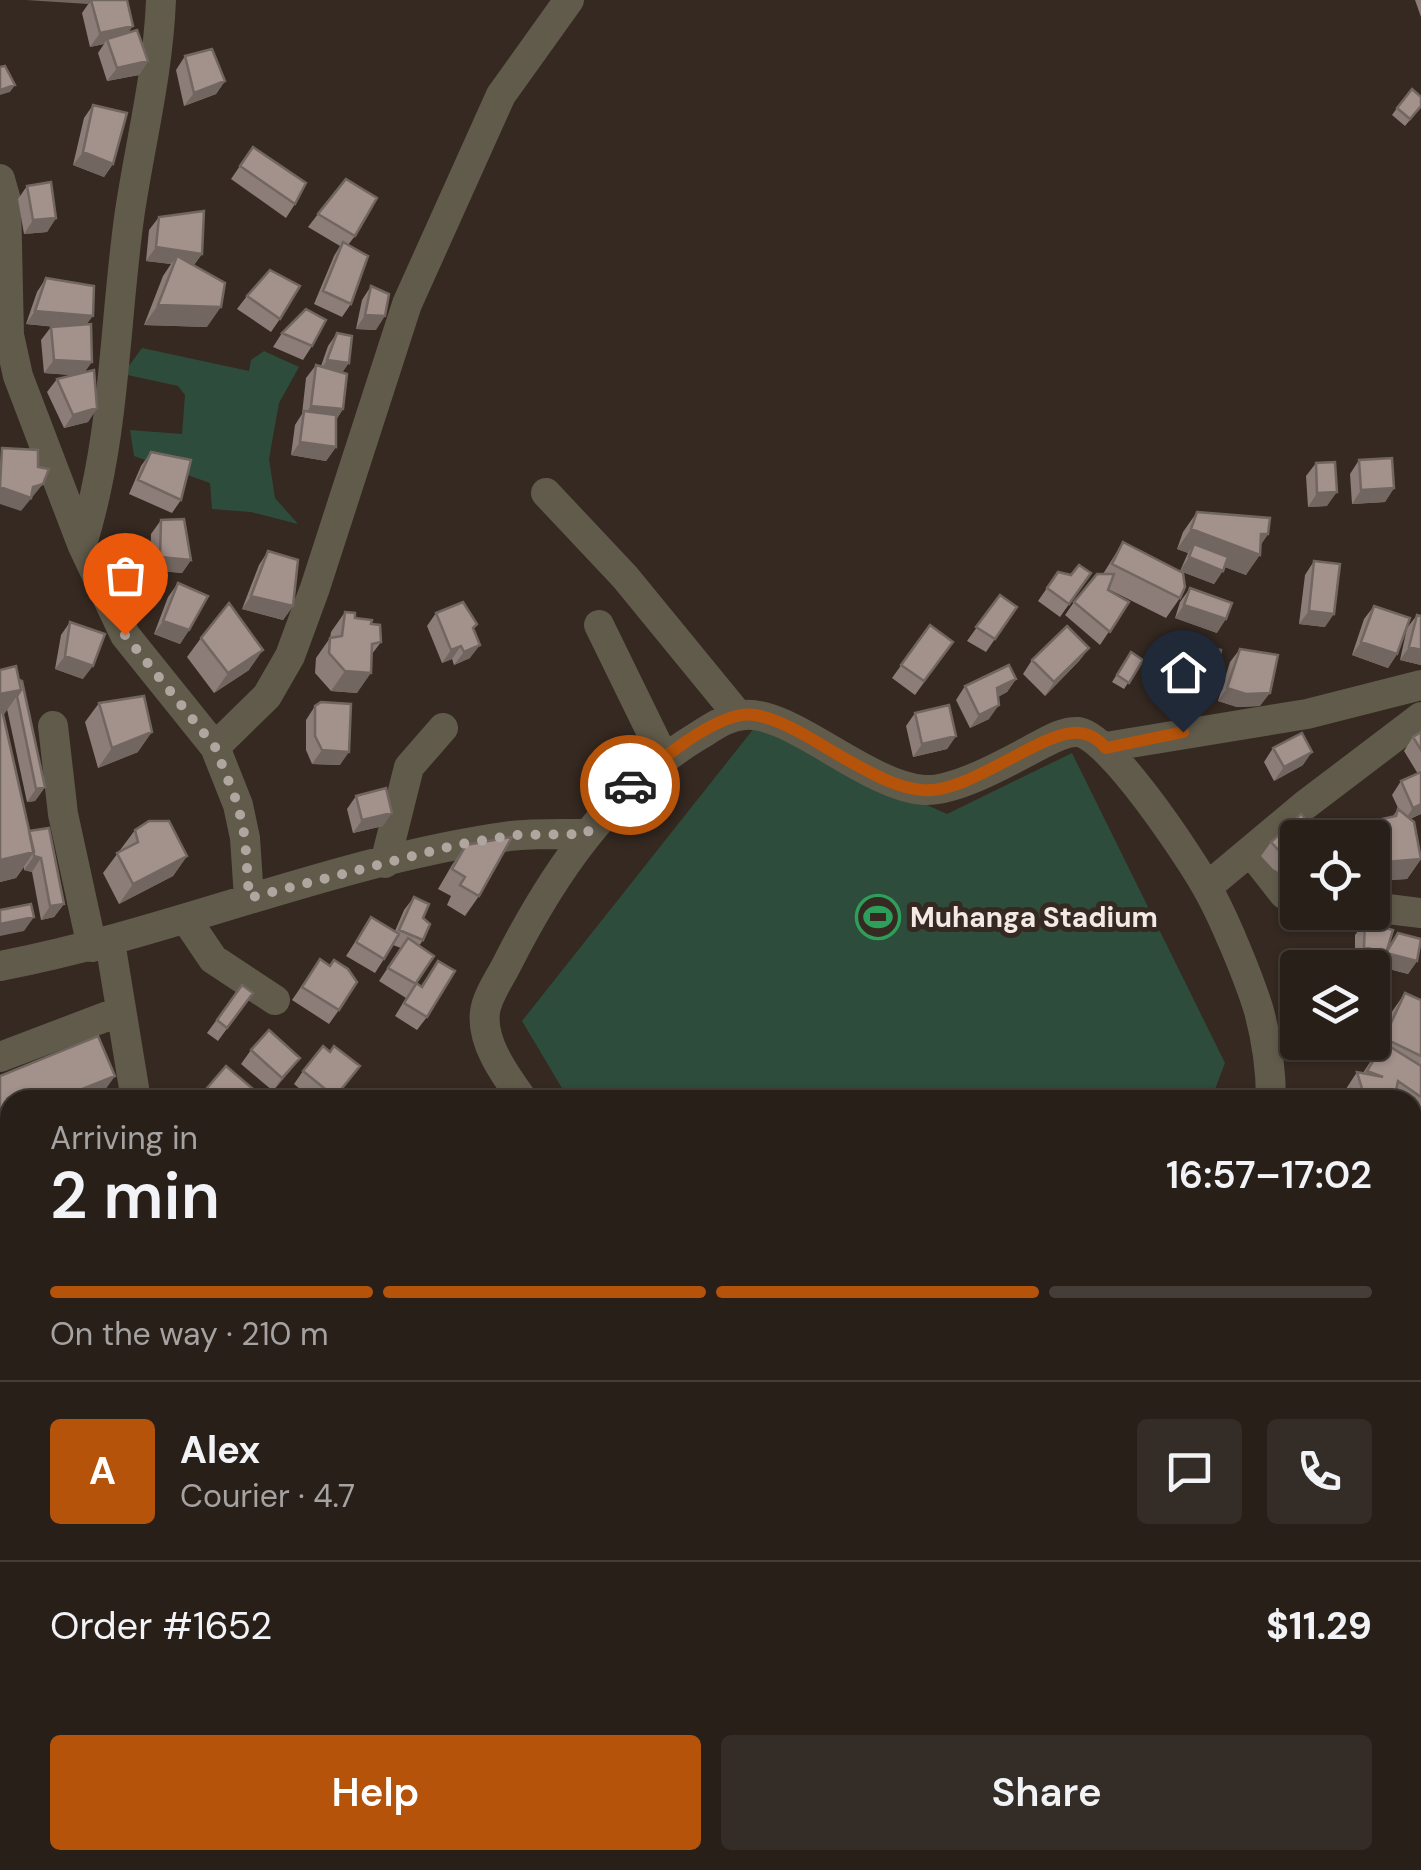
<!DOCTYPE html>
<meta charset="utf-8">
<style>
body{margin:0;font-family:"DM Sans",sans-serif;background:#342c26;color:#f1f3f6;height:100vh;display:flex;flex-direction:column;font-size:38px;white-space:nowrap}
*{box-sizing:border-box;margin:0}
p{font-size:32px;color:#a5a2a2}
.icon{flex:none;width:55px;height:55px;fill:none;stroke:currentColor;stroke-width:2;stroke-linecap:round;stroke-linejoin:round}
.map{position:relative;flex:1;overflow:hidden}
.sheet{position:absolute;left:0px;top:1090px;width:1422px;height:780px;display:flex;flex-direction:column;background:#281f19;border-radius:30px 30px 0 0;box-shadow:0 2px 8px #0004,0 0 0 2px #443d38}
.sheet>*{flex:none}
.buttons{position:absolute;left:1280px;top:820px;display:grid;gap:20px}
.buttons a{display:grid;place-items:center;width:110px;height:110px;border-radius:10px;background:#281f19;box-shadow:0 2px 8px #0004,0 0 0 2px #443d38;font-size:50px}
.pin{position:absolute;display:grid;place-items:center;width:85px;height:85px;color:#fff;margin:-102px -42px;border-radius:50% 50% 50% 0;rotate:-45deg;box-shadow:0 0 10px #0007}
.pin .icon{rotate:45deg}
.courier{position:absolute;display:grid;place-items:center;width:100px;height:100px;margin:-50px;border:8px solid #b45309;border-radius:50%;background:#fff;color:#222;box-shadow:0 2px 12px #0007}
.overview em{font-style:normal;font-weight:600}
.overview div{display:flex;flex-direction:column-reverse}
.overview{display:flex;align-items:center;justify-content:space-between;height:170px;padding:0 50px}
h1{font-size:65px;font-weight:600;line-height:75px}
.bar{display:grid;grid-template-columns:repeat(4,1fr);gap:15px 10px;align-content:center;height:120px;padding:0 50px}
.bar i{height:12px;border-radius:8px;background:#443d38}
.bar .selected{background:#b45309}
.bar p{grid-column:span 4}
.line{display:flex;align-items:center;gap:25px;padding:0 50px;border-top:2px solid #443d38}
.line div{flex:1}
.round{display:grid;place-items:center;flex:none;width:105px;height:105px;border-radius:10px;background:#342c26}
.primary-button{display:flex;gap:20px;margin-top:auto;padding:20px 50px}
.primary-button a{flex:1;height:115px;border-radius:10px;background:#b45309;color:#fff;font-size:40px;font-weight:600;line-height:115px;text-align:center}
.primary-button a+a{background:#342c26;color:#f1f3f6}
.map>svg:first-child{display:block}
</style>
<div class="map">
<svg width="1421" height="1870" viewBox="0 0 1421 1870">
<rect width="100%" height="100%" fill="#352921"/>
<!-- green -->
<path fill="#2e4c3b" d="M142,348L249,371L251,360L264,351L299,367L279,403L269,459L275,498L298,524L251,512L212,509L210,483L134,456L130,430L182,434L185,395L178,386L123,374Z
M755,727L947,814L1072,753L1225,1063L1211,1100H569L522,1021Z"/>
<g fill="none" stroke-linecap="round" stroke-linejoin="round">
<!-- minor -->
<path stroke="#615b4b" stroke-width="30" d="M161,0C158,74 141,139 130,211C114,322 116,435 82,544L125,635L215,747L238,805L245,838L249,898
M0,179L6,200L9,335L18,376L82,544
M546,493L625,577L738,715
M599,625L664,758
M53,726L63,814L92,947
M215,747L267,696L290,656L315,588L407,304L501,95L569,0
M1106,747L1307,714L1421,685
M1251,852L1284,894L1298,896
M385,863L409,767L443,728
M1207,887L1305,805L1421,717
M1372,907L1421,913
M186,919L213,959L275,1000
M110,942L136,1100
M0,966C172,933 336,860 510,836C535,833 561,834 586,834
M0,1057L121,1011
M523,1100C506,1076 481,1043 485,1012C487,996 500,978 507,964C553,873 610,789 698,736C713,727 727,716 745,715C791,711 867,786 924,790C955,792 1008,762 1036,747C1048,741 1063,731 1078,732C1109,735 1189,856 1206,886C1223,915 1249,978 1259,1011C1267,1041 1271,1069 1271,1100
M0,1337L10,1331
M1412,1595L1421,1587
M0,1608L10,1606
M1412,1793L1421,1798
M127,1870L138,1860"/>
</g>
<!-- wall -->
<path fill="#8c7d78" d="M91,0H128V33L148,61L139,75L107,81L98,53L104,44L90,47L82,13Z
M1415,0H1421V17Z
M185,56L225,81L216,94L184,106L176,70Z
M93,105L113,164L104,177L73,165L84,118Z
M1421,107L1405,126L1392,115L1397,108Z
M253,147L295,204L286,218L231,179Z
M27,186L56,218L47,232L24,234L18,199Z
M318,214L355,236L348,245L351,304L342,317L314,304L334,256L340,246L308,227Z
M159,217L202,254L194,265L207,327L144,325L163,276L171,264L146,261L149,230Z
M46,278L87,324L85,372L97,408L88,422L64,428L47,392L57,379L72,375L44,373L41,340L51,327H55L26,324L37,292Z
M371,286L376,330L356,329L362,300Z
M247,296L280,319L271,332L237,309Z
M282,333L312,346L303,360L273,347Z
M337,333L342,372L343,409L336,420V447L326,461L291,455L295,425L302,414L306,378L316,365L321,366L328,346Z
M151,452L181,500L172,513L129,494L141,466Z
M1359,460L1394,488L1385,502L1352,504L1350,474Z
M1316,463L1327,506L1308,507L1306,476Z
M1197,512L1268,534L1260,546L1246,575L1225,567L1214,584L1180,571L1188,553L1177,549L1183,532Z
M161,520L191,560L182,573L150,570L151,534Z
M1123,542L1180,598L1166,618L1108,589L1129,602L1100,645L1065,615L1074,602L1103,574Z
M268,551L293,606L283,620L242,609L259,565Z
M1314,561L1325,627L1299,624L1305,575Z
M1058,572L1071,575L1091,573L1060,617L1038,601Z
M178,583L189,630L180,644L154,634L168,597Z
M1190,588L1217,633L1175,618L1180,602Z
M1000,595L1017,607L986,652L967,641Z
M1374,606L1397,654L1388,668L1352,655L1364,619Z
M345,612L355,618L371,624L381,642L372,654L357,693L331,691L315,673L316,658L330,638L331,632Z
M436,613L473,629L470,658L454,665L452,659L442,663L427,626Z
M1417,615L1421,665L1400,660L1407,628Z
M70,622L83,679L55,669L61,635Z
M930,625L953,642L915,695L892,678Z
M201,638L249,670L214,693L187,657Z
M1184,643L1214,685L1205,698L1189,695L1184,703L1166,699L1174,656Z
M1089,648L1079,661L1045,696L1023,674L1032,660Z
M1240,649L1260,706L1237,707L1218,701L1230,662Z
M1131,652L1143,660L1124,689L1112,682Z
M16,666L45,787L35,801L27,802L7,709L3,715L29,831L64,904L54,917L41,920L32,872L24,870V867L16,878L0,882V670Z
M1016,679L1007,692L998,697L989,719L970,728L956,700L965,686Z
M99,703L138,752L98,768L85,722Z
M315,706L340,765L312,764L306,750V720Z
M915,713L956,736L947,749L913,757L906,726Z
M1421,732V814L1410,819L1421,859L1407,879L1372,881V838H1364L1377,820L1393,816L1398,809L1399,810L1392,795L1401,781L1418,774L1404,751L1413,737Z
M1273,748L1303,765L1274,781L1264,762Z
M356,796L383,826L353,833L347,809Z
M135,830L187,856L173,876L119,904L103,873Z
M1298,838V880L1294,881L1273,869L1261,856L1271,842Z
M466,845L479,896L465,916L447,905L451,896L438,889L452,865Z
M414,897L423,918V940L419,946L416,983L421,986L438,961L427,1017L417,1030L395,1016L406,998L379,981L401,948L393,945L375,973L346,956L371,917L395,931L404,910Z
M1365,922L1387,948L1398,933L1417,961L1408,974L1355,960V935Z
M320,959L339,1010L329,1024L292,1000Z
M242,985L253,993L218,1041L207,1033Z
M1405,993L1421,1000V1127L1412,1121V1100H1343L1345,1097L1344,1092L1357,1072L1363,1073L1372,1059L1370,1058L1391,1013Z
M251,1050L300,1058L273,1091L241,1064Z
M330,1052L360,1066L334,1100H313L294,1084L303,1071Z
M1421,1399V1414L1415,1408Z
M1421,1716V1773L1417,1777L1412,1771V1717Z
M1414,1837L1421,1870H1332L1339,1860H1357L1364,1870L1371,1860H1412Z
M153,1860H160L189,1870H149L148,1867Z
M200,1860H271L256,1870H192Z
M334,1860H348L342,1867Z
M844,1860H863L857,1868Z
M913,1860H954L950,1866L944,1863L939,1870H918L910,1865Z
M1004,1860H1035L1029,1870H998Z
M1057,1860H1079L1073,1869Z
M1247,1860H1287L1284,1870H1252Z"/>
<!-- shaded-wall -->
<path fill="#726661" d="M26,0H91L88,4Z
M133,26L124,39H107L104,44L90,47L100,33Z
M148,61L139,75L107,81L117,68Z
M225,81L216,94L184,106L194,93Z
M15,85L10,92L0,95V90Z
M83,152L113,164L104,177L73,165Z
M56,218L47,232L24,234L33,220Z
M156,247L202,254L192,267L177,256L171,264L146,261Z
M158,305L221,307L207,327L144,325Z
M35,311L93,316L83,329L26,324Z
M365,315L385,316L376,330L356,329Z
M54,360L92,362L82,376L44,373Z
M327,360L349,363L340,376L318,374Z
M311,406L343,409L334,423L302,419Z
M97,408L88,422L64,428L73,415Z
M300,442L336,447L326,461L291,455Z
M43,484L21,511L0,504V487H33Z
M1394,488L1385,502L1352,504L1361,490Z
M1337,492L1327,506L1308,507L1317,493Z
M1191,529L1261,534H1268L1255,553L1260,555L1246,575L1190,554L1194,544L1188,553L1177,549Z
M160,557L191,560L182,573L150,570Z
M1189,557L1223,571L1214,584L1180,571Z
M251,596L293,606L283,620L242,609Z
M1184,605L1226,619L1217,633L1175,618Z
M1309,611L1334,614L1325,627L1299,624Z
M163,621L189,630L180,644L154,634Z
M1361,642L1397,654L1388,668L1352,655Z
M480,645L470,658L454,665L464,652Z
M461,646L452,659L442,663L451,650Z
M1409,647L1421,650V665L1400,660Z
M1089,648L1079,661L1045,696L1054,682Z
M263,650L249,670L214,693L228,673Z
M65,656L93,666L83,679L55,669Z
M345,671L371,673L357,693L331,691Z
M1016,679L1007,692L988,702L997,688Z
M1195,681L1214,685L1205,698L1189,695L1184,703L1166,699L1175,686Z
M1227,688L1270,693L1260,706L1237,707L1218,701Z
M21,690L3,716H0V694Z
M999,705L989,719L970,728L979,715Z
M152,732L138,752L98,768L112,748Z
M956,736L947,749L913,757L922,744Z
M322,750L349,752L340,765L312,764Z
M1312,752L1303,765L1274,781L1284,767Z
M45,787L35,801L27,802L36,789Z
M1421,804V814L1404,821L1413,808Z
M392,813L383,826L353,833L362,820Z
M34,852L16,878L0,882V860Z
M34,856L41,858L32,872L24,870Z
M187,856L173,876L119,904L133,884Z
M1421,859L1407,879L1372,881L1386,862Z
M64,904L54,917L41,920L50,906Z
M34,917L24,931L0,936V924Z
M1364,947L1386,953L1377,966L1355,960Z
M1386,953L1417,961L1408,974L1377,966Z
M300,1058L290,1071L273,1091L282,1078Z
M115,1076L98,1100H55Z
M10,1118V1137L0,1141V1122Z
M10,1175V1189L0,1193V1185L6,1176Z
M10,1231V1235L4,1243L0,1244V1235Z
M10,1279V1288L0,1292V1283Z
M10,1374V1382L0,1387V1383L4,1376Z
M10,1419L0,1433V1423Z
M10,1445V1454L0,1458V1451L2,1448Z
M1421,1657V1662L1412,1669V1664Z
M10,1833V1842L5,1850L0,1851V1836Z
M261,1860H271L256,1870H252Z
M194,1863L189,1870H175Z"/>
<!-- building -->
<path fill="#a3918b" stroke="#726661" stroke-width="2.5" d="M91,0H127L133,26L100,33Z
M137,30L148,61L117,68L107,39Z
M212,49L225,81L194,93L185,56Z
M5,66L15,85L0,90V67Z
M1412,89L1421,97V106L1410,119L1397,108Z
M93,105L127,113L113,164L83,152Z
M253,147L306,183L295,204L240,166Z
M346,179L377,198L355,236L318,214Z
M51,182L56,218L33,220L27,186Z
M204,211L202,254L156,247L159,217Z
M343,242L368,256L351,304L323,291Z
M177,256L225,283L221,307L158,305Z
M270,270L300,286L280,319L247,296Z
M46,278L94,286L93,316L35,311Z
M371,286L389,294L385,316L365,315Z
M306,309L326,320L312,346L282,333Z
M91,324L92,362L54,360L51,327Z
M337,333L352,336L349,363L327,360Z
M316,365L347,374L343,409L311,406Z
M94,370L97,408L73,415L57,379Z
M304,411L336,415V447L300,442Z
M2,448L38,450V467L49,469L43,484L33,487L31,498L0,487Z
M151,452L191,460L181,500L138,480Z
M1392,458L1394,488L1361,490L1359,460Z
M1335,462L1337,492L1317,493L1316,463Z
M1197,512L1270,518L1268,534H1261L1260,555L1191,529Z
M184,519L191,560L160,557L161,520Z
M1123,542L1183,573L1185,587L1180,598L1112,564Z
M1194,544L1228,557L1223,571L1189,557Z
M268,551L298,560L293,606L251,596Z
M1314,561L1340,564L1334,614L1309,611Z
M1079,565L1091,573L1069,604L1047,588L1058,572L1071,575Z
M1097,574H1114L1108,590L1129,602L1110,632L1074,602Z
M178,583L208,596L189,630L163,621Z
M1190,588L1232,603L1226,619L1184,605Z
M1000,595L1017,607L995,639L976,627Z
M463,602L477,624L473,628L480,645L464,652L461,646L451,650L436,613Z
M229,603L263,650L228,673L201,638Z
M1374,606L1410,618L1397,654L1361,642Z
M345,612L355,613V618L372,620L371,624L380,625L381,642L372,644L371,673L345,671L329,653L330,638L342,636Z
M1417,615L1421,616V650L1409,647Z
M70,622L105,634L93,666L65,656Z
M930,625L953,642L924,681L901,665Z
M1067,626L1089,648L1054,682L1032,660Z
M1184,643L1221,650L1214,685L1195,681L1193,689L1175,686Z
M1240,649L1278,655L1270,693L1246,694L1227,688Z
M1131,652L1143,660L1129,683L1117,675Z
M1009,665L1016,679L997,688L999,705L979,715L965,686Z
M16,666L21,690L0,694V670Z
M19,680L22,681L45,787L36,789L17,696L21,690Z
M144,696L152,732L112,748L99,703Z
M0,701L34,852L0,860Z
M321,702L351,704L349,752L322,750L315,736V706Z
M949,705L956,736L922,744L915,713Z
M1421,732V750L1413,737Z
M1302,733L1312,752L1284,767L1273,748Z
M1421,772V804L1413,808L1401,781Z
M386,788L392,813L362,820L356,796Z
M1398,809L1414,822L1421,859L1386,862L1372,845V838L1366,837L1377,820L1396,816Z
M1301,814L1323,838H1298V864L1283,855L1271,842Z
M149,821H169L187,856L133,884L117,853L138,842L135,830Z
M49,828L64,904L50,906L41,858L34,856L29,831Z
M512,837L479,896L460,885L465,877L452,869L466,845Z
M414,897L429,904L423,918L430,924L423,940L399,930Z
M31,904L34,917L0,924V910Z
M371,917L399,934L384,959L356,942Z
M1365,922L1393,930L1386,953L1364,947Z
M1398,933L1421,939L1417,961L1386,953Z
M408,938L434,956L416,983L422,987L438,961L455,971L427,1017L404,1003L416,984L388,968Z
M320,959L330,966L334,960L348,969L357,982L339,1010L302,987Z
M242,985L253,993L227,1028L217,1020Z
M1405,993L1421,1000V1056L1384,1038Z
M269,1030L300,1058L282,1078L251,1050Z
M98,1036L115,1076L55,1100H10V1118L0,1122V1076Z
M1384,1043L1421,1066V1097L1398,1081L1394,1100H1349L1351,1089L1363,1092L1357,1072L1383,1077L1367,1071Z
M323,1046L330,1052L334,1046L360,1066L335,1097L303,1071Z
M226,1066L252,1088L241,1100H207L201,1095Z
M7,1132L10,1135V1175L6,1176L0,1165L3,1175L0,1176V1134Z
M8,1188L10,1192V1213L7,1214L4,1204H0L2,1201L0,1191Z
M4,1204L10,1220V1231L0,1235V1206Z
M10,1247V1279L0,1283V1252Z
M10,1338V1374L4,1376L0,1368V1343Z
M0,1396L10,1419L0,1423Z
M10,1425V1445L2,1448L0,1444V1430Z
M1414,1470L1421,1477V1492L1417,1496L1412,1491V1471Z
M1420,1616L1421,1657L1412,1664V1622Z
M1418,1712L1421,1716V1756L1414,1747L1412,1748V1717Z
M4,1787L10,1804V1833L0,1836V1788Z
M1414,1837L1421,1844V1870H1385L1379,1860H1412Z
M160,1860H193L194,1863L175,1870H163Z
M200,1860H248L249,1864L237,1870H202L198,1861Z
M312,1860H323L331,1870H300Z
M879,1860H907L908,1861L905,1866L909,1869L908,1870H879L874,1866Z
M933,1860H945L942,1866Z
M1005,1860H1035L1029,1870H1011L1002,1865Z
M1136,1860H1150L1167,1865L1165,1870H1133Z
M1177,1860L1200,1862L1199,1870H1176Z
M1263,1860H1287L1288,1864L1275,1870H1268Z
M1339,1860H1357L1364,1870H1343Z
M1208,1861L1234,1865L1233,1870H1207Z"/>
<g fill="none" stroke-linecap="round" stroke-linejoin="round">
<!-- done -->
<path stroke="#b0a6a0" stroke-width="10" stroke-dasharray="0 18" d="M125,635L215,747L238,805L245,838L249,898L456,845L515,835L586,834L630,785"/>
<!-- route -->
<path stroke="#b45309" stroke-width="12" d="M630,785C656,764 720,708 755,715C788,721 821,746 851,762C873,774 897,788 922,790C969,795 1044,728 1080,733C1090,734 1099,740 1106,748L1183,732"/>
</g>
<!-- icons -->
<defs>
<symbol id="stadium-ring" viewBox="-11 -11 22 22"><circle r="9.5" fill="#352921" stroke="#2e9e5b" stroke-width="1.5"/><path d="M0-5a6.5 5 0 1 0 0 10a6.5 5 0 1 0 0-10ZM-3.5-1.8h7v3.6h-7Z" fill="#2e9e5b"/></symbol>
</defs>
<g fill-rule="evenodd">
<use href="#stadium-ring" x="853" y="892" width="50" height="50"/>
</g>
<g text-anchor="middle" stroke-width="10" stroke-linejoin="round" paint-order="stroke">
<!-- poi labels -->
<g font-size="28" font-weight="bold" fill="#f3eae5" stroke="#352921" text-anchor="start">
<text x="910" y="927">Muhanga Stadium</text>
</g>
</g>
</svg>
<div class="buttons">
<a><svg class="icon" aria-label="locate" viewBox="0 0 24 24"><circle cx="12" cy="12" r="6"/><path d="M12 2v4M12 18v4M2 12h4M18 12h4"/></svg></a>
<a><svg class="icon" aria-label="layers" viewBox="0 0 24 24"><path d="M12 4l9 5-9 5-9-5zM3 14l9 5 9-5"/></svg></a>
</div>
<div class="pin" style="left:125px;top:635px;background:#ea580c"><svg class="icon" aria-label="bag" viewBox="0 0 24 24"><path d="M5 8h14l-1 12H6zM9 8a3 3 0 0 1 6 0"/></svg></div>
<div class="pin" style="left:1183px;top:732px;background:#1f2937"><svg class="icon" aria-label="home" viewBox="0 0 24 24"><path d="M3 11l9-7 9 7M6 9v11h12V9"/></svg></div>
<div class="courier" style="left:630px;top:785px"><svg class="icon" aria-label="car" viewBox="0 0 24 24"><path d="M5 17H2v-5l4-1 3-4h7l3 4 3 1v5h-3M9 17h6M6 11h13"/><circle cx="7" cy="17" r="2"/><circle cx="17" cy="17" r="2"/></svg></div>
<section class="sheet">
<div class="overview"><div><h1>2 min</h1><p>Arriving in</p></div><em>16:57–17:02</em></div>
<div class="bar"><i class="selected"></i><i class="selected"></i><i class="selected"></i><i></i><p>On the way · 210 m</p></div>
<div class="line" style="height:180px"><b class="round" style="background:#b45309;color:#fff">A</b><div><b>Alex</b><p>Courier · 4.7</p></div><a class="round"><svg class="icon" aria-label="chat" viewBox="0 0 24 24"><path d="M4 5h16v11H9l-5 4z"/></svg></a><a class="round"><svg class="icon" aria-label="phone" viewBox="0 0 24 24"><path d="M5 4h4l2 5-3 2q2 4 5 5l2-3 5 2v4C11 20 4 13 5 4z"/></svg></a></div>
<div class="line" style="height:130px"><div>Order #1652</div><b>$11.29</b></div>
<div class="primary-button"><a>Help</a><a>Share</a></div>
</section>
</div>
